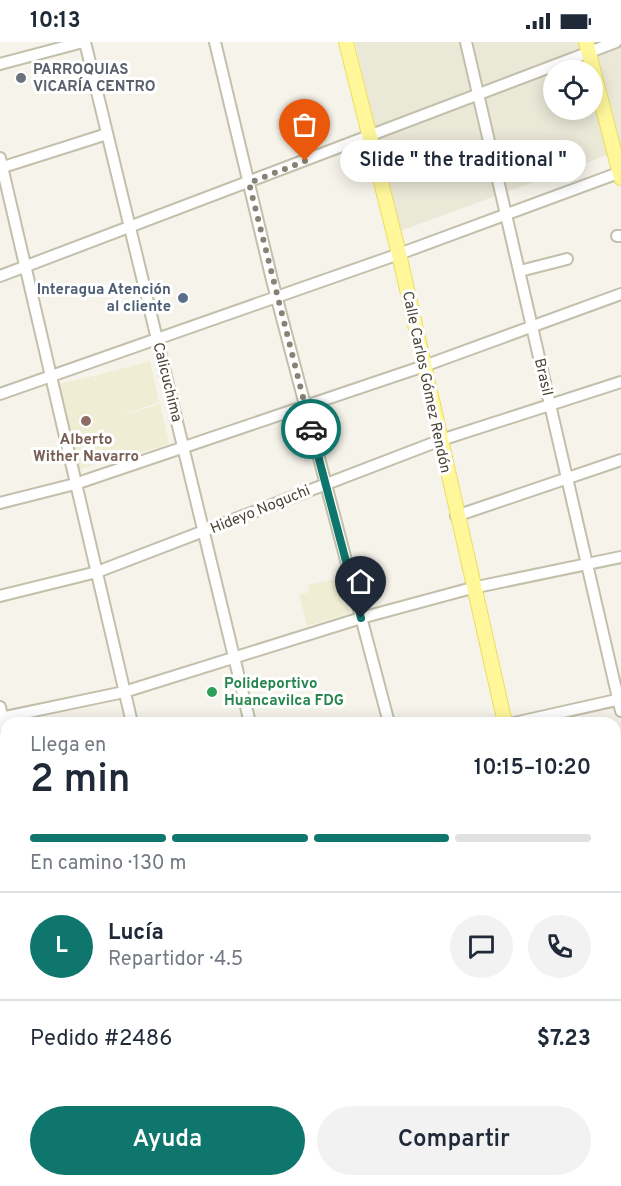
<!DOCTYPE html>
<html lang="es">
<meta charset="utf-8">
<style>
body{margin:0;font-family:Overpass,sans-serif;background:#f2f2f3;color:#1f2937;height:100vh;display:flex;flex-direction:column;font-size:22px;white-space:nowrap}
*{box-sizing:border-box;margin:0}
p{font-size:20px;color:#747a83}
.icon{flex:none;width:33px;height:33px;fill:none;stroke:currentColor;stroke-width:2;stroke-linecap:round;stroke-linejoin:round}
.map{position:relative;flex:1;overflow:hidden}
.details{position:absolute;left:0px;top:675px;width:621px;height:470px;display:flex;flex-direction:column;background:#fff;border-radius:18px 18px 0 0;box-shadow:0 3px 15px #0003}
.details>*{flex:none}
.fabs{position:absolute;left:543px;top:18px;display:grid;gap:12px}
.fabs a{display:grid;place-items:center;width:60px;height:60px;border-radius:50%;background:#fff;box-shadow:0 3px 15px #0003;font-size:30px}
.pin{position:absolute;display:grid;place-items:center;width:51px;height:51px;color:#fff;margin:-62px -26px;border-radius:50% 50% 50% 0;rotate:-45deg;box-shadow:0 0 6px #0007}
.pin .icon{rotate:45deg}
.courier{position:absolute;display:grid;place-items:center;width:60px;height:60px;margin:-30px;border:4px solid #0f766e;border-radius:50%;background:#fff;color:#222;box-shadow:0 2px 8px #0007}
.bubble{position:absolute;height:42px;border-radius:21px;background:#fff;box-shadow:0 3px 15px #0003;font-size:20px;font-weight:600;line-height:42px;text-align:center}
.summary em{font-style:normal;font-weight:600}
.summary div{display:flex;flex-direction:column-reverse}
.summary{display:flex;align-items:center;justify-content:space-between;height:102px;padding:0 30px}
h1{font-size:39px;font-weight:600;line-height:45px}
.bar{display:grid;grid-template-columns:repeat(4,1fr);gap:9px 6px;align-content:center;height:72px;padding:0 30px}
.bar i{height:8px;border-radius:4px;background:#e0e1e3}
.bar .selected{background:#0f766e}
.bar p{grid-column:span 4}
.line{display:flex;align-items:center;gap:15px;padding:0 30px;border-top:2px solid #e0e1e3}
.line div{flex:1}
.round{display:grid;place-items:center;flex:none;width:63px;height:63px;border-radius:32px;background:#f2f2f3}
.primary-button{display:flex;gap:12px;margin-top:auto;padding:12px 30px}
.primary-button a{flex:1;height:69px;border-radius:36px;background:#0f766e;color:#fff;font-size:24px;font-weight:600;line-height:69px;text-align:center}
.primary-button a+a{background:#f2f2f3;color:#1f2937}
.status{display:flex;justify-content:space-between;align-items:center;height:42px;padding:0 30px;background:#fff;direction:ltr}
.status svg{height:16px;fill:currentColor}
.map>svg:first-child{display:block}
</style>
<div class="status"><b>10:13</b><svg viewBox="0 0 49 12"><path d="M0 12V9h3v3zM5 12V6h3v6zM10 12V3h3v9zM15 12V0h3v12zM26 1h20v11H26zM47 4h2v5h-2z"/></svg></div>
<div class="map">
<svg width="621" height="1144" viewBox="0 0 621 1144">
<rect width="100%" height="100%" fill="#f6f4ea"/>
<!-- residential -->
<path fill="#eae8d7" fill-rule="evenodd" d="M355,0H621V108L400,189ZM554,28H592V68H554Z"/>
<!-- education -->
<path fill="#efedd3" d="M150,319L159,360L115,376L160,362L169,402L116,418L111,402L114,415L79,428L58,342L94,334L99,353L95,334Z
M341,536L350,571L307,584L299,553L309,550L308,543Z
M621,934V1105L615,1078V936Z"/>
<!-- water -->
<path fill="#a3c3f5" d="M615,1109L617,1112L621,1110V1144H448L467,1138H615Z"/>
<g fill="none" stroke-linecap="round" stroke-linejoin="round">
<defs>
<path id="minor" d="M85,0L250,681
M215,0L272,238L389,681
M466,0L621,669
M0,22L83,0
M0,116L132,681
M0,126L107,92
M617,194H621
M520,229L567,217
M0,234L616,0
M0,352L399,212L621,130
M0,461L75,442L424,324L621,252
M456,474L621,418
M0,554L97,530L441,398L621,340
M0,665L6,691
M0,676L124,650L361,576L472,546L621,515
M514,681L621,657
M0,800L6,799
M615,805L621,804
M0,930L6,929
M0,1041L6,1039
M111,1138L113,1144
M237,1138L239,1144"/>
<path id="major" d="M346,0L399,212L505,681
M586,0L621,136
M615,796L621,794
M615,919L621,918
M0,921L6,920
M0,1049L6,1047"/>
</defs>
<!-- minor casing -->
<use href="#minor" stroke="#c2bfab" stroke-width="14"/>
<!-- major casing -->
<use href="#major" stroke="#ebdd62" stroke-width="16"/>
<!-- minor -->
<use href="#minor" stroke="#fff" stroke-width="10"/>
<!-- major -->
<use href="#major" stroke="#fff799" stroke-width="14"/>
</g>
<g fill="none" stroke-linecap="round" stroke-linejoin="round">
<!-- done -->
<path stroke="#868376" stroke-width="6" stroke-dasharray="0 10.8" d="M305,119L249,141L311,387"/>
<!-- route -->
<path stroke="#0f766e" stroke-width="8" d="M311,387L361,576"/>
</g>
<!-- markers -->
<circle fill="#6b7280" stroke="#fff" stroke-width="2" cx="21" cy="36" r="6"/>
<circle fill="#5c6f8a" stroke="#fff" stroke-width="2" cx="183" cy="256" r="6"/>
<circle fill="#8d6e63" stroke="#fff" stroke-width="2" cx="86" cy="379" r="6"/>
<circle fill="#2e9e5b" stroke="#fff" stroke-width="2" cx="212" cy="650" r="6"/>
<g text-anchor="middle" stroke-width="6" stroke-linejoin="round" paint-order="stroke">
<!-- worship labels -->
<g font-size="15" font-weight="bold" fill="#5b616d" stroke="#fff" text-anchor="start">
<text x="33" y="32">PARROQUIAS<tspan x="33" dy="17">VICARÍA CENTRO</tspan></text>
</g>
<!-- service labels -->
<g font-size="15" font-weight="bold" fill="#4e5e75" stroke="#fff" text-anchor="end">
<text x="171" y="252">Interagua Atención<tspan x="171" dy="17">al cliente</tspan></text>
</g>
<!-- street labels -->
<g font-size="15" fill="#4a4637" stroke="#fff">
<text transform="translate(544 335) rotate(77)" y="5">Brasil</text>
<text transform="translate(168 340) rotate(76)" y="5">Calicuchima</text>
<text transform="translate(427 340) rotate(78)" y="5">Calle Carlos Gómez Rendón</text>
<text transform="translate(260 467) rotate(-22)" y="5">Hideyo Noguchi</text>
</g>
<!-- education labels -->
<g font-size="15" font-weight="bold" fill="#785e54" stroke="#fff">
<text x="86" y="402">Alberto<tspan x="86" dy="17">Wither Navarro</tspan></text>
</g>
<!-- leisure labels -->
<g font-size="15" font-weight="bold" fill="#27864d" stroke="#fff" text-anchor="start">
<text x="224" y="646">Polideportivo<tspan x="224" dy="17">Huancavilca FDG</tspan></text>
</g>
</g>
</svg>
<div class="fabs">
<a><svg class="icon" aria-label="locate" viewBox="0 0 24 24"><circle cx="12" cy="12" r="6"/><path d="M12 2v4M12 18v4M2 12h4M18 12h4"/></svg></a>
</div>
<div class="pin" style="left:305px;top:119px;background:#ea580c"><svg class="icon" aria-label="bag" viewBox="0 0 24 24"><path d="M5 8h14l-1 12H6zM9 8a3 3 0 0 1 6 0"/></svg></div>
<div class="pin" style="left:361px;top:576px;background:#1f2937"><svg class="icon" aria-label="home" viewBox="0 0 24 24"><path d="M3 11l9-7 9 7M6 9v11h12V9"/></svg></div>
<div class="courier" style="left:311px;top:387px"><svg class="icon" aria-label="car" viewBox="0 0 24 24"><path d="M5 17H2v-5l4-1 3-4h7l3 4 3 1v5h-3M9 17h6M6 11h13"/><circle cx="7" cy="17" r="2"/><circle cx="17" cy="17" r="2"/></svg></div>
<div class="bubble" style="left:340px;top:98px;width:246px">Slide &quot; the traditional &quot;</div>
<section class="details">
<div class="summary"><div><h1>2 min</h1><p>Llega en</p></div><em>10:15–10:20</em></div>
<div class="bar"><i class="selected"></i><i class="selected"></i><i class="selected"></i><i></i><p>En camino · 130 m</p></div>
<div class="line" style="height:108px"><b class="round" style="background:#0f766e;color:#fff">L</b><div><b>Lucía</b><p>Repartidor · 4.5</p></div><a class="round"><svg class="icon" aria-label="chat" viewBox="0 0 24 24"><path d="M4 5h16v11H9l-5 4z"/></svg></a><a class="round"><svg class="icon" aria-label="phone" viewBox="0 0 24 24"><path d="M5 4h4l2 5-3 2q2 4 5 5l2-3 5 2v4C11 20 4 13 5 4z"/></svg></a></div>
<div class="line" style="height:78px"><div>Pedido #2486</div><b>$7.23</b></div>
<div class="primary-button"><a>Ayuda</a><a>Compartir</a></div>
</section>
</div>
